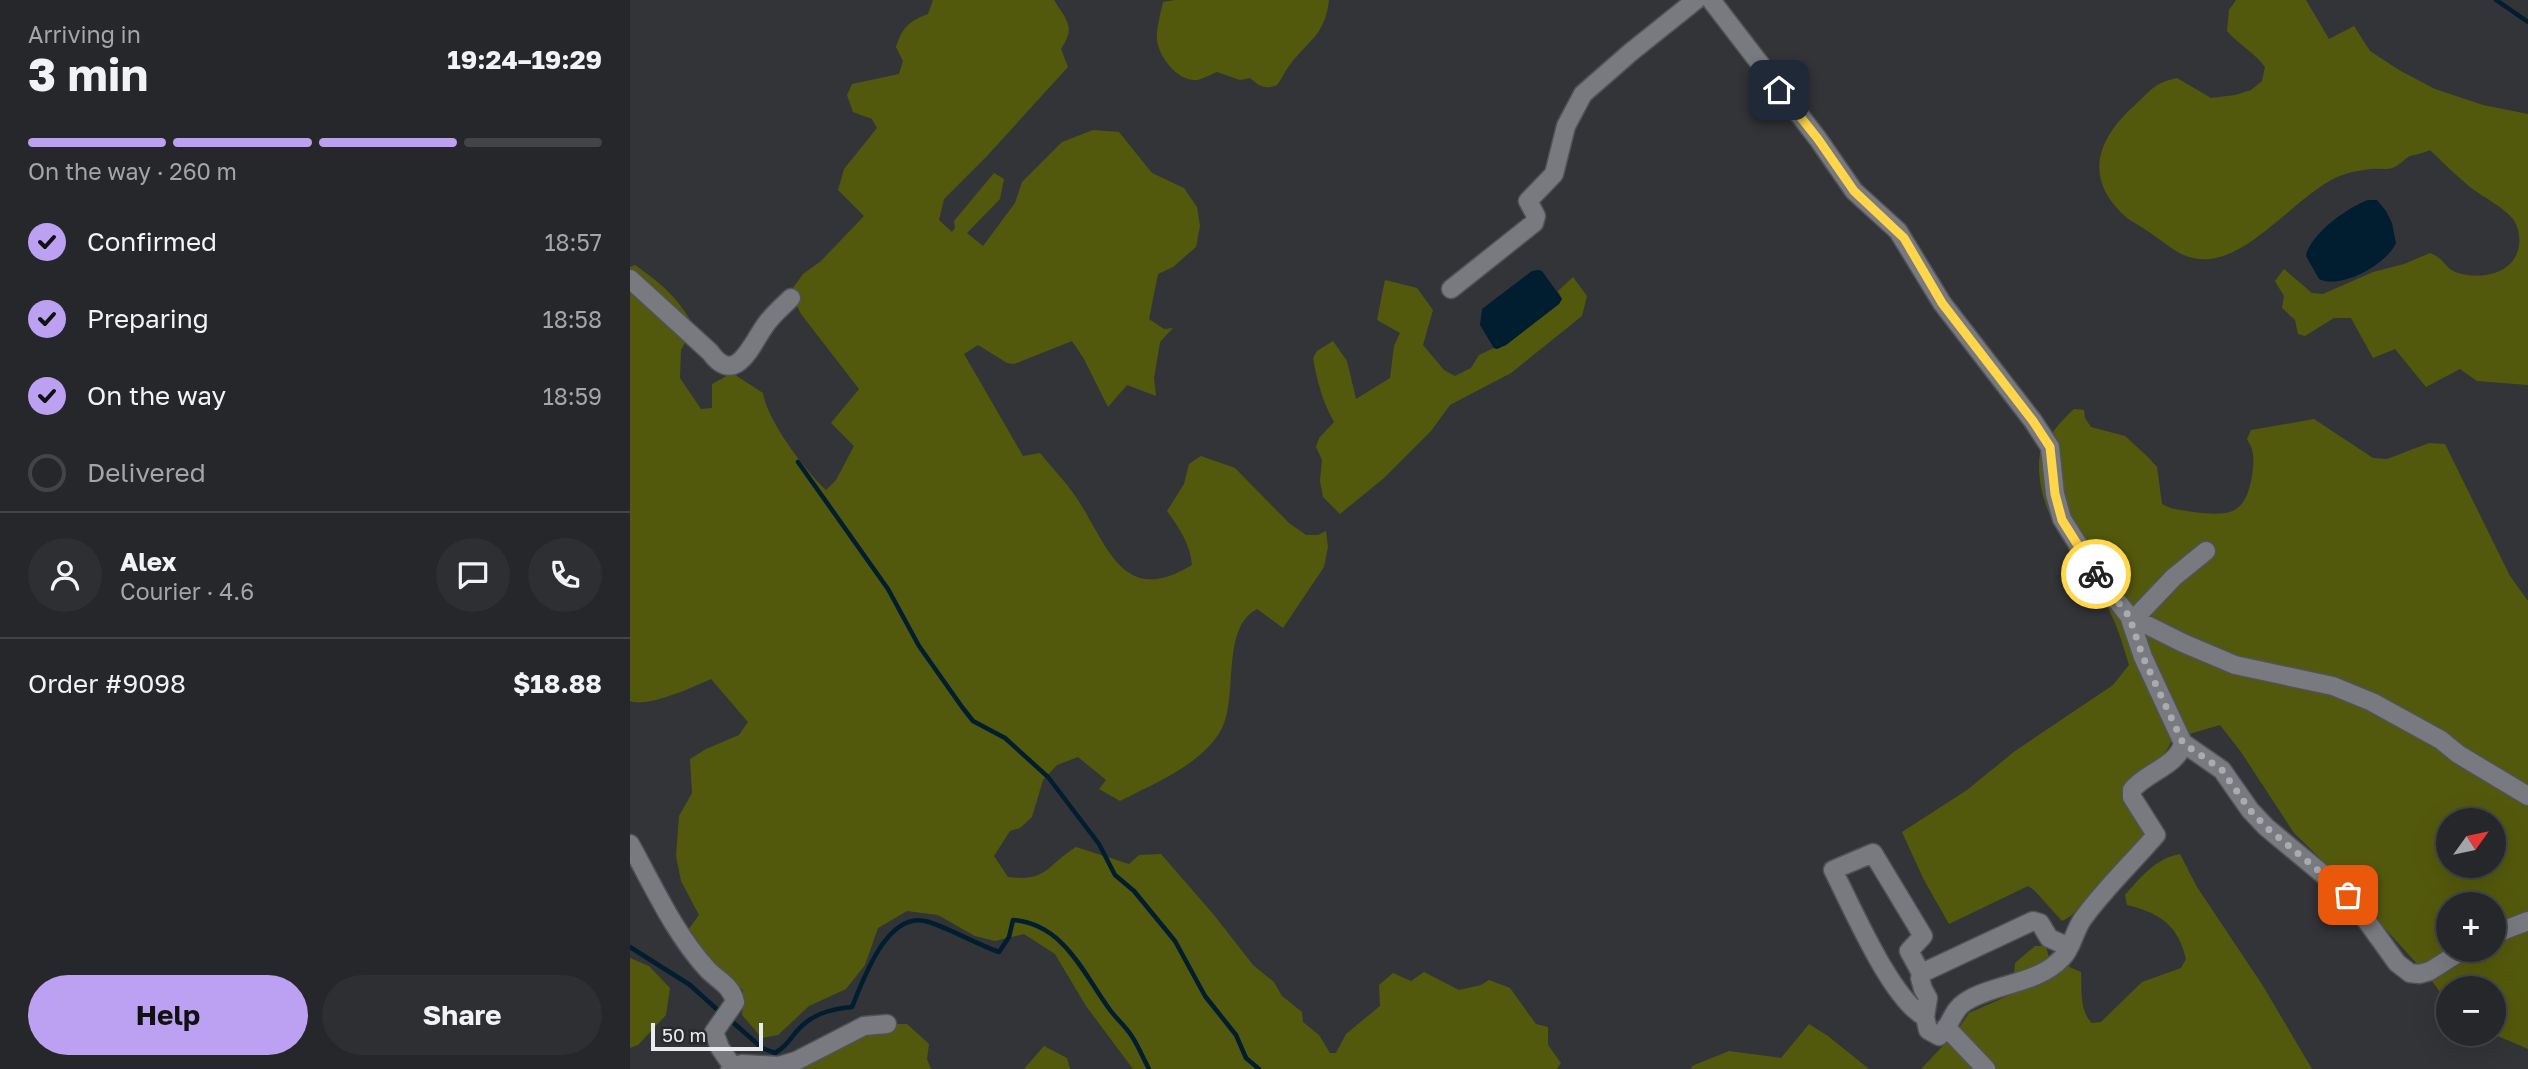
<!DOCTYPE html>
<meta charset="utf-8">
<style>
body{margin:0;font-family:"Golos Text",sans-serif;background:#2e2f32;color:#f1f3f6;height:100vh;display:flex;flex-direction:column;font-size:26px;white-space:nowrap}
*{box-sizing:border-box;margin:0}
p{font-size:23px;color:#a4a5a8}
.icon{flex:none;width:38px;height:38px;fill:none;stroke:currentColor;stroke-width:2;stroke-linecap:round;stroke-linejoin:round}
.map{position:relative;flex:1;overflow:hidden}
.panel{display:flex;flex-direction:column;background:#26272a;width:630px}
.panel>*{flex:none}
.needle{width:46px;rotate:57deg}
.controls{position:absolute;left:1806px;top:808px;display:grid;gap:14px}
.controls a{display:grid;place-items:center;width:70px;height:70px;border-radius:50%;background:#26272a;box-shadow:0 7px 28px #0002,0 0 0 2px #424447;font-size:35px}
.scale{position:absolute;left:21px;bottom:18px;width:112px;box-sizing:border-box;padding-left:7px;border:4px solid #eaebee;border-top:0;font-size:19px;line-height:24px;white-space:nowrap;color:#eaebee;-webkit-text-stroke:5px #292a2e;paint-order:stroke}
.pin{position:absolute;display:grid;place-items:center;width:60px;height:60px;color:#fff;margin:-30px;border-radius:14px;box-shadow:0 4px 10px #0006}
.courier{position:absolute;display:grid;place-items:center;width:70px;height:70px;margin:-35px;border:5px solid #ffd54a;border-radius:50%;background:#fff;color:#222;box-shadow:0 2px 9px #0007}
.headline em{font-style:normal;font-weight:700}
.headline div{display:flex;flex-direction:column-reverse}
.headline{display:flex;align-items:center;justify-content:space-between;height:119px;padding:0 28px}
h1{font-size:46px;font-weight:700;line-height:52px}
.bar{display:grid;grid-template-columns:repeat(4,1fr);gap:10px 7px;align-content:center;height:84px;padding:0 28px}
.bar i{height:9px;border-radius:5px;background:#424447}
.bar .active{background:#bca0f2}
.bar p{grid-column:span 4}
.line{display:flex;align-items:center;gap:18px;padding:0 28px;border-top:2px solid #424447}
.line div{flex:1}
.round{display:grid;place-items:center;flex:none;width:74px;height:74px;border-radius:37px;background:#2e2f32}
ol{padding:0 28px;list-style:none}
li{display:flex;align-items:center;gap:21px;height:77px}
li p{margin-inline-start:auto}
li .icon{padding:7px;border-radius:50%;background:#bca0f2;color:#111;stroke-width:4}
li:last-child{color:#a4a5a8}
li i{width:38px;height:38px;border:4px solid #424447;border-radius:50%}
.cta{display:flex;gap:14px;margin-top:auto;padding:14px 28px}
.cta a{flex:1;height:80px;border-radius:42px;background:#bca0f2;color:#111;font-size:28px;font-weight:700;line-height:80px;text-align:center}
.cta a+a{background:#2e2f32;color:#f1f3f6}
main{display:flex;flex:1;min-height:0}
.map>svg:first-child{display:block}
</style>
<main>
<section class="panel">
<div class="headline"><div><h1>3 min</h1><p>Arriving in</p></div><em>19:24–19:29</em></div>
<div class="bar"><i class="active"></i><i class="active"></i><i class="active"></i><i></i><p>On the way · 260 m</p></div>
<ol>
<li><svg class="icon" aria-label="check" viewBox="0 0 24 24"><path d="M5 12l5 5 9-10"/></svg>Confirmed<p>18:57</p></li>
<li><svg class="icon" aria-label="check" viewBox="0 0 24 24"><path d="M5 12l5 5 9-10"/></svg>Preparing<p>18:58</p></li>
<li><svg class="icon" aria-label="check" viewBox="0 0 24 24"><path d="M5 12l5 5 9-10"/></svg>On the way<p>18:59</p></li>
<li><i></i>Delivered</li>
</ol>
<div class="line" style="height:126px"><a class="round"><svg class="icon" aria-label="person" viewBox="0 0 24 24"><circle cx="12" cy="8" r="4"/><path d="M4 21q1-7 8-7t8 7"/></svg></a><div><b>Alex</b><p>Courier · 4.6</p></div><a class="round"><svg class="icon" aria-label="chat" viewBox="0 0 24 24"><path d="M4 5h16v11H9l-5 4z"/></svg></a><a class="round"><svg class="icon" aria-label="phone" viewBox="0 0 24 24"><path d="M5 4h4l2 5-3 2q2 4 5 5l2-3 5 2v4C11 20 4 13 5 4z"/></svg></a></div>
<div class="line" style="height:91px"><div>Order #9098</div><b>$18.88</b></div>
<div class="cta"><a>Help</a><a>Share</a></div>
</section>
<div class="map">
<svg width="1898" height="1069" viewBox="0 0 1898 1069">
<rect width="100%" height="100%" fill="#333438"/>
<!-- green -->
<path fill="#53590c" fill-rule="evenodd" d="M303,0H424C437,21 446,27 431,49L438,67L356,157L314,199L309,220L322,232L325,228L324,221L364,173L374,179L370,199L337,233L353,246L385,203L392,182L432,142L463,130L489,132L522,173L554,188L567,207L570,226L566,247L543,267L528,274L519,319L534,329L543,328L530,342L524,378L526,396L497,385L478,407L454,359L442,341L384,364L377,363L348,345L334,354L393,456L410,453C422,468 437,483 448,500C479,548 493,607 562,565C560,543 549,528 537,511L554,484L559,464L571,456L605,468L659,523L676,535H688L696,531L698,547L694,567L653,628L627,609C590,628 609,699 591,730C571,765 525,783 490,801L469,789L476,780L448,757L427,765L413,780L402,817L390,828L380,831L364,856L378,877C417,882 416,866 446,847L499,864L509,855L531,854L584,915L623,965L644,982L652,996L672,1012L673,1022L689,1035L700,1053H706L716,1034L750,1006L749,985L763,973L781,981L794,972L829,990L851,985L859,980L880,988L906,1024L918,1027V1045L931,1063L927,1069H503L456,1006L425,954L394,934L365,941L345,936L308,915L277,911L248,928L235,965L216,989L179,1006L148,1035L132,1038L112,1015L113,990L71,952L58,930L69,915L51,881L46,856L49,816L62,793L60,759L76,749L109,735L118,722L81,679C63,687 18,708 0,701V267L5,265C32,284 47,297 64,326L51,350L50,378L71,409L82,408V384L102,373L133,393C138,422 174,469 196,490L206,480L224,446L201,423L229,389L171,314L160,292L173,274L191,261L234,216L208,190L214,169L247,128L242,119L223,112L217,95L222,84L269,74L273,61L266,47C272,28 279,21 298,14Z
M545,0H699C695,36 678,40 659,66C654,72 652,79 647,85C635,90 629,86 620,78L610,80L587,72C581,74 573,79 567,80C548,82 529,57 527,40C526,28 531,13 533,2Z
M1606,0H1676L1699,39L1724,26L1740,51L1769,70L1805,89L1853,105L1898,114V385L1847,381L1830,369L1796,387L1765,349L1743,358L1721,318H1704L1675,336L1668,334L1665,320L1652,308L1654,296L1645,281L1654,269L1682,293L1693,294L1743,272L1774,264L1800,253C1815,259 1814,267 1825,272C1847,280 1881,276 1888,250C1891,241 1889,227 1883,219C1872,206 1853,197 1840,187C1826,175 1813,163 1800,150C1794,153 1787,154 1780,156C1774,159 1769,166 1762,168C1756,170 1747,168 1741,169C1730,170 1715,173 1705,178C1667,197 1627,249 1586,258C1555,264 1542,247 1519,232C1512,227 1504,223 1497,218C1453,180 1466,140 1504,106C1521,90 1524,83 1547,78L1581,98L1605,95L1621,90L1632,81L1635,67C1624,52 1609,45 1597,31L1599,10Z
M943,277L957,296L952,316L881,373L820,405L801,431L754,478L710,514L693,497L690,481L692,460L686,447L689,438L704,422C692,401 687,380 683,358L687,351L703,341L717,361L726,399L760,378L764,346L770,333L747,320L755,280L787,288L803,310L793,345L814,370L825,376L841,368L849,355L864,348L867,349L876,345L929,304L932,299L928,291Z
M1444,409L1454,410L1455,418L1461,427L1495,436L1518,457L1527,467L1532,504C1542,510 1552,510 1563,512C1599,516 1615,516 1622,476C1624,462 1625,451 1617,439L1621,430L1684,419L1743,458L1757,459L1799,443L1815,444L1880,576L1898,601V1049L1863,1034L1864,989H1818V1003L1799,977L1700,868L1664,833L1611,752L1590,725L1542,739C1540,744 1537,751 1533,755C1518,768 1501,769 1494,791L1518,829L1486,869L1441,916L1432,921L1404,890L1398,886L1319,924L1294,880L1272,832L1337,790L1385,751L1483,685L1499,665C1492,642 1486,620 1473,600C1446,558 1407,516 1409,461C1410,444 1432,420 1444,409ZM1818,821H1864V866H1818ZM1818,905H1864V950H1818Z
M1550,854L1567,887L1633,986L1682,1069H1291L1326,1032L1339,1013L1382,994L1385,963L1405,946H1416L1419,958L1451,972C1452,988 1449,1011 1462,1023L1471,1022L1512,982L1551,968L1556,959C1548,925 1530,913 1497,905L1495,895C1511,877 1526,858 1550,854Z
M0,958L19,966L40,988L36,1015L8,1045L0,1048Z
M265,1024H277L299,1044L297,1059L301,1069H147L239,1029Z
M1179,1024L1198,1036L1239,1069H1061L1062,1066L1099,1051L1151,1058Z
M414,1046L437,1058L440,1069H394Z"/>
<!-- water -->
<path fill="#011d30" d="M1738,200H1747L1756,211L1762,223L1766,243C1757,264 1711,290 1689,279L1676,256C1680,234 1718,207 1738,200Z
M908,270L912,271L932,299L929,304L876,345L867,349L864,348L850,325L852,309L902,271Z"/>
<g fill="none" stroke-linecap="round" stroke-linejoin="round">
<!-- stream -->
<path stroke="#011d30" stroke-width="4.5" d="M1866,0L1898,22
M168,462L258,589L289,646L332,707L343,721L375,738L418,777L469,844L485,875L504,891L545,941L575,996L606,1035L616,1058L629,1069
M0,947L60,985L91,1013
M98,1018L132,1048L145,1053C155,1047 159,1041 166,1032C181,1014 200,1009 222,1007C234,978 258,908 299,922C323,930 346,944 369,952L379,937L383,920C434,924 453,973 480,1010C486,1018 495,1026 501,1035C508,1045 513,1058 519,1069"/>
<defs>
<path id="minor" d="M1081,0L1188,139L1224,191L1268,231L1312,303L1403,421L1420,447L1425,494L1432,519L1471,581L1499,616L1553,643L1605,665L1703,686L1742,702L1811,740L1828,754L1898,796
M0,279L80,352C105,387 121,346 134,327C141,316 152,307 161,298
M821,289L904,223L906,216L898,201L924,174L936,126L953,94L1001,52L1066,0
M1499,616L1513,657L1553,743L1592,770L1620,810L1636,827L1718,895L1767,963L1780,973L1789,974L1800,971L1833,950
M1504,619L1544,577L1576,551
M0,844C24,887 44,933 78,970C89,981 101,985 105,1002L84,1032L90,1048L103,1067
M1864,934L1898,921
M1439,947L1419,938L1410,923L1403,921L1294,972L1290,978L1293,989L1298,998L1295,1017L1298,1030L1309,1036C1321,1027 1321,1011 1335,1002C1364,983 1407,985 1432,958C1442,948 1444,932 1452,920C1473,890 1502,863 1526,835L1502,797V790C1516,772 1548,766 1553,743
M1292,975L1279,951L1293,936L1243,853L1203,870C1222,907 1261,999 1295,1017
M1316,1027L1356,1069
M100,1069L112,1064L149,1066L166,1061L234,1026L257,1024"/>
</defs>
<!-- minor casing -->
<use href="#minor" stroke="#515256" stroke-width="21"/>
<!-- minor -->
<use href="#minor" stroke="#787a7f" stroke-width="18"/>
</g>
<g fill="none" stroke-linecap="round" stroke-linejoin="round">
<!-- done -->
<path stroke="#aaabae" stroke-width="7" stroke-dasharray="0 12.6" d="M1466,574L1499,616L1513,657L1553,743L1592,770L1620,810L1636,827L1718,895"/>
<!-- route -->
<path stroke="#ffd54a" stroke-width="9" d="M1149,90L1188,139L1224,191L1274,238L1312,303L1403,421L1420,447L1425,494L1432,520L1466,574"/>
</g>
</svg>
<div class="controls">
<a><svg class="needle" viewBox="-14 -14 28 28"><path d="M0-13l5 13h-10z" fill="#e53935"/><path d="M0 13l5-13h-10z" fill="#a4a5a8"/></svg></a>
<a>+</a>
<a>−</a>
</div>
<div class="scale">50 m</div>
<div class="pin" style="left:1718px;top:895px;background:#ea580c"><svg class="icon" aria-label="bag" viewBox="0 0 24 24"><path d="M5 8h14l-1 12H6zM9 8a3 3 0 0 1 6 0"/></svg></div>
<div class="pin" style="left:1149px;top:90px;background:#1f2937"><svg class="icon" aria-label="home" viewBox="0 0 24 24"><path d="M3 11l9-7 9 7M6 9v11h12V9"/></svg></div>
<div class="courier" style="left:1466px;top:574px"><svg class="icon" aria-label="bike" viewBox="0 0 24 24"><circle cx="6" cy="16" r="4"/><circle cx="18" cy="16" r="4"/><path d="M6 16l4-8h5l3 8M10 8l3 8H6M13 5h3"/></svg></div>
</div>
</main>
